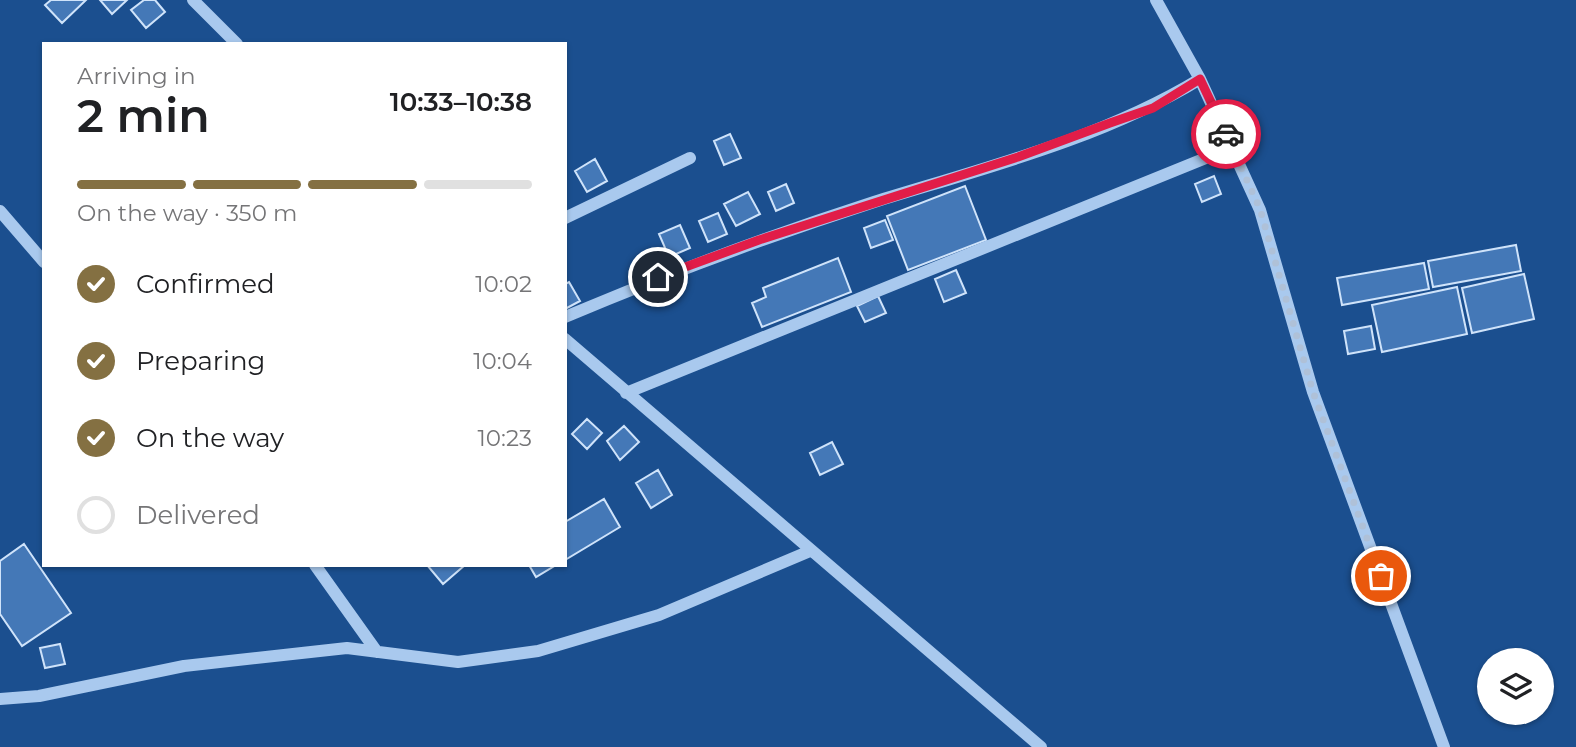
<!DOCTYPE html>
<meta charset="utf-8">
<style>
body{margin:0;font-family:Montserrat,sans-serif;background:#f6f6f6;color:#202124;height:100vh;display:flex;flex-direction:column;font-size:26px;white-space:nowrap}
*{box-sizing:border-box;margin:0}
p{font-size:23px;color:#757577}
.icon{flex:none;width:38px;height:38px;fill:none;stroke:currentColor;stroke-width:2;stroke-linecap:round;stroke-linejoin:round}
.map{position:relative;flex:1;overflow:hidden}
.side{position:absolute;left:42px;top:42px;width:525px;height:525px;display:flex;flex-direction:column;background:#fff;border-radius:0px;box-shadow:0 2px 5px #0004}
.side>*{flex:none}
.tools{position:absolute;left:1477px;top:648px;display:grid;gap:14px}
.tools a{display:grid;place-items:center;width:77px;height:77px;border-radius:50%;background:#fff;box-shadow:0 2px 5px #0004;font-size:35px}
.pin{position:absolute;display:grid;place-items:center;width:60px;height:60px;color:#fff;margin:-30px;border:4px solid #fff;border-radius:50%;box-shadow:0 2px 7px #0007}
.courier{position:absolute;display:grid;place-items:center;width:70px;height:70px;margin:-35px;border:5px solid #e11d48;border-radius:50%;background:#fff;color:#222;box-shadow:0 2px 9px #0007}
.head em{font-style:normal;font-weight:600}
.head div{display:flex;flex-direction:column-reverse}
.head{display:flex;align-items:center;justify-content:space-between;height:119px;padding:0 35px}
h1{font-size:46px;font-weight:600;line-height:52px}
.bar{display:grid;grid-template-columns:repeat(4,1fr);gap:10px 7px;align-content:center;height:84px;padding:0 35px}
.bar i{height:9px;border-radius:5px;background:#e0e0e0}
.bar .selected{background:#847042}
.bar p{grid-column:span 4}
ol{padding:0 35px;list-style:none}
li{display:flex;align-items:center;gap:21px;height:77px}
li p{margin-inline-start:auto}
li .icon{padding:7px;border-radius:50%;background:#847042;color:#fff;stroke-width:4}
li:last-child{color:#757577}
li i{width:38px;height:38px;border:4px solid #e0e0e0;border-radius:50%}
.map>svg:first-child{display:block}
</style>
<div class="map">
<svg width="1576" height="747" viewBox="0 0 1576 747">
<rect width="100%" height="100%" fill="#1b4f8f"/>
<!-- building -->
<path fill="#4478b7" stroke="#cfe3fa" stroke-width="2" d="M51,0H86L62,23L45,5Z
M100,0H127L112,14Z
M144,0H155L165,12L146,28L131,10Z
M730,134L741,158L724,165L714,141Z
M595,159L607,181L587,192L575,171Z
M1214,176L1221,194L1202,202L1195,184Z
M786,184L794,203L776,211L768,192Z
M965,186L986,240L908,270L887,216Z
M748,192L760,214L736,226L724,204Z
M718,213L727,234L708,242L699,221Z
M885,220L893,240L871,248L864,228Z
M680,225L690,248L669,257L659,234Z
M1516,245L1521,271L1433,287L1428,261Z
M838,258L851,292L762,327L752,303L766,297L763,288Z
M1424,263L1429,289L1342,305L1337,278Z
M956,270L966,293L944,302L935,279Z
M1524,274L1534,319L1472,333L1462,288Z
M569,282L580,301L565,309V284Z
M1457,287L1467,334L1382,352L1372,305Z
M878,296L886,313L865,322L857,306Z
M1371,326L1375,349L1348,354L1344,331Z
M587,419L602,433L587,449L572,434Z
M624,426L639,442L620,460L607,441Z
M832,442L843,464L820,475L810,453Z
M658,470L672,495L651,508L636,483Z
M604,499L620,527L565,560V522Z
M24,544L71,613L22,646L0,614V561Z
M427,565H465L443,584Z
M529,565H556L536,577Z
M60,644L65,664L45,668L40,648Z"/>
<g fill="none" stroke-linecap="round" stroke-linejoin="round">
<!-- minor -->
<path stroke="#a9c9ee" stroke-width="12" d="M193,0L237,44
M1156,0L1200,79L1260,210L1313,392L1444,747
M0,211L44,262
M565,218L690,158
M565,317C667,274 769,236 874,202C984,168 1101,139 1200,79
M565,339L1041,747
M626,393L1233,147
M315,565L377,652
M0,699L39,696L184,666L347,648L458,662L538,651L659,615L810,551"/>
</g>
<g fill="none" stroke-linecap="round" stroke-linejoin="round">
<!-- done -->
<path stroke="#afc1d8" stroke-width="7" stroke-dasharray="0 12.6" d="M1226,134L1260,209L1313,392L1381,576"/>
<!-- route -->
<path stroke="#e11d48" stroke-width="9" d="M658,277L759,240L1018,157L1110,123L1153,108L1200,79L1226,134"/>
</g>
</svg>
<div class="tools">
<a><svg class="icon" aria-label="layers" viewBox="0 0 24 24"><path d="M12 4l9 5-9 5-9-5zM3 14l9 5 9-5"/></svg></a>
</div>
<div class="pin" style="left:1381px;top:576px;background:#ea580c"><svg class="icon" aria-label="bag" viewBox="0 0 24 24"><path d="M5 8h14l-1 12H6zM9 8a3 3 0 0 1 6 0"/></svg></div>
<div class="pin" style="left:658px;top:277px;background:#1f2937"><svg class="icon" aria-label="home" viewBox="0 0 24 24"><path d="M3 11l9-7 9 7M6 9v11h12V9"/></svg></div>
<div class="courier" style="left:1226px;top:134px"><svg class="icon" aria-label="car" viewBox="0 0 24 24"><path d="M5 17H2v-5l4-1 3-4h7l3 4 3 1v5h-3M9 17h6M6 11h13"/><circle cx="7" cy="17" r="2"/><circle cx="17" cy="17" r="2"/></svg></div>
<section class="side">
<div class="head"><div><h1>2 min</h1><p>Arriving in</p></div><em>10:33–10:38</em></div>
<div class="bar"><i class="selected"></i><i class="selected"></i><i class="selected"></i><i></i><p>On the way · 350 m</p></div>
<ol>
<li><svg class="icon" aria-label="check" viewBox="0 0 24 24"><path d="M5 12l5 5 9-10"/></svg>Confirmed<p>10:02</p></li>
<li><svg class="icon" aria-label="check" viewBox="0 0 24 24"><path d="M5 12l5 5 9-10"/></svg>Preparing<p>10:04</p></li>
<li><svg class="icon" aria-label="check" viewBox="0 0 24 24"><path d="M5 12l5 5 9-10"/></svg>On the way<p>10:23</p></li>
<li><i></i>Delivered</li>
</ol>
</section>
</div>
